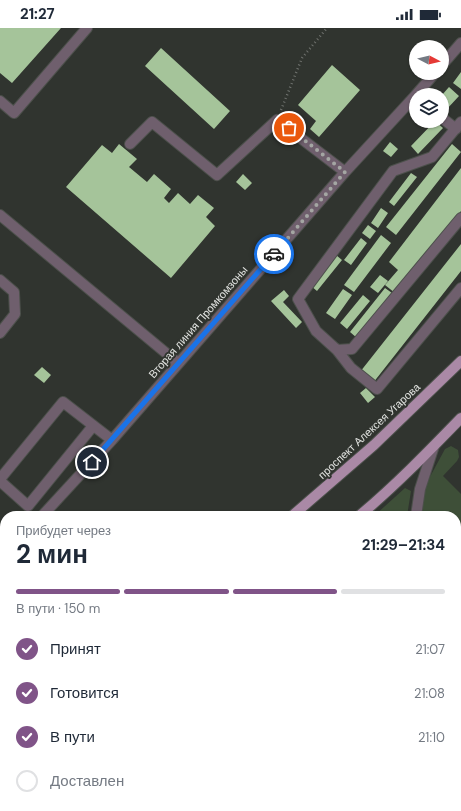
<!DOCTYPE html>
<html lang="ru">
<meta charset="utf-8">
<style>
body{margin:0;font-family:"DM Sans",sans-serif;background:#f2f2f3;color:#1f2937;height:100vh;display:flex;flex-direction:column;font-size:15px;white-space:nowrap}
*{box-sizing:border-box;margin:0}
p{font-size:13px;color:#747a83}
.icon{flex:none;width:22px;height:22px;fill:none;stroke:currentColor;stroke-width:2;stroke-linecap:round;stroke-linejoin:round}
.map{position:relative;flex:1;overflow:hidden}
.sheet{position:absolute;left:0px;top:483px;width:461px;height:300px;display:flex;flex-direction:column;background:#fff;border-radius:16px 16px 0 0;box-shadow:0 1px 3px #0004}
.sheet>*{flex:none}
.needle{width:26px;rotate:97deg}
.fabs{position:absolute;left:409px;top:12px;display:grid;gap:8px}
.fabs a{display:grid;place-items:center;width:40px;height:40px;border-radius:50%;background:#fff;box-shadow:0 1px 3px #0004;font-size:20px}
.pin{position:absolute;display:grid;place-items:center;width:34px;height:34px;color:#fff;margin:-17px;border:2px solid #fff;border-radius:50%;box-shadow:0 1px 4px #0007}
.courier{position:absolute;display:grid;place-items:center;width:40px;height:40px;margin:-20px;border:3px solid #1a73e8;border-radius:50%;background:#fff;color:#222;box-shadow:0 1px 5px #0007}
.head em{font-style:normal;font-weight:700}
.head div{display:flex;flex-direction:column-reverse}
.head{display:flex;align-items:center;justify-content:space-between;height:68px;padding:0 16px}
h1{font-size:26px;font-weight:700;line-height:30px}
.bar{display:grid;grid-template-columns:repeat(4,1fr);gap:6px 4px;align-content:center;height:48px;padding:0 16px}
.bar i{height:5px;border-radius:3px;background:#e0e1e3}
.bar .on{background:#805488}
.bar p{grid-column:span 4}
ol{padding:0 16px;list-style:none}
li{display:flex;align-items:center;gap:12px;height:44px}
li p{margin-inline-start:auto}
li .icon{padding:4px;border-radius:50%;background:#805488;color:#fff;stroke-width:4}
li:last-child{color:#747a83}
li i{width:22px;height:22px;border:2px solid #e0e1e3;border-radius:50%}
.status{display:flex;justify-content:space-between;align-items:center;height:28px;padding:0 20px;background:#fff;direction:ltr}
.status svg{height:11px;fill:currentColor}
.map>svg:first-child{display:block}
</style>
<div class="status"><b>21:27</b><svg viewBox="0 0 49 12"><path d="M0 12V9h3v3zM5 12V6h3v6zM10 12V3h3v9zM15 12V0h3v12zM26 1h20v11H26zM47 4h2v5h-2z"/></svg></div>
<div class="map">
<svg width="461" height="783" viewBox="0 0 461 783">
<rect width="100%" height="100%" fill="#30342f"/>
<!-- green -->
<path fill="#3e4f38" d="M451,418L458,422L459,429L457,433L443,448L461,466V498L456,504V488H422L423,472L425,458L445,421Z
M405,460L411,463L407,488H374Z
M456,505L461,510V783H386L381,778H456Z
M5,739V778H153L145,783H0V741Z
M204,778H324L319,783H197Z"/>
<!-- building -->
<path fill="#a5c49a" d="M0,0H61L12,55L0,45Z
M161,20L230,83L214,101L145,38Z
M332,37L360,62L319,109L310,101L316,93L298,77Z
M461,44V61L453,55Z
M449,59L459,68L446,82L442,78V67Z
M435,93L443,100L418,126L411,118Z
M390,114L398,121L391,129L383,123Z
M119,116L137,131L129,139L147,154L154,146L171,161L164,170L169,175L178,165L190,176L198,167L214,180L206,189L215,198L171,250L66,159L102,117L112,125Z
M452,116L461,124L396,207L386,199Z
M461,140V183L395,265L385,257L398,242L389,234Z
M411,145L417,149L394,178L389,174Z
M243,146L252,155L245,162L236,154Z
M381,180L388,185L378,200L371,195Z
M368,197L376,203L370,211L362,205Z
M381,207L391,215L354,264L344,257Z
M361,210L367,215L351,237L344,232Z
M461,216V243L373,355L360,344Z
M336,227L342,232L317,263L311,258Z
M380,247L388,253L378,265L370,259Z
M385,260L392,265L357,310L350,304Z
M343,261L352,267L335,291L326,285Z
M284,262L289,268L283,274L302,294L296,300L271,273Z
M363,267L370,273L347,301L340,295Z
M42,339L51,347L44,355L34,347Z
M366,360L375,369L368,375L360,365Z
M358,778H388L393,782L392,783H364Z"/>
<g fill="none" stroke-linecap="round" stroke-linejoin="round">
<defs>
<path id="minor" d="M442,37L461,15
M0,73L14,85L87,0
M442,90L456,101
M461,94L432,129L393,143L298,271L316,303L337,322L352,321L461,190
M130,116L152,94L217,147L277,92L345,144
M0,187L178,335
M0,252L14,264L15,286L0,305
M337,322L351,340L377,361L461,260
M0,451L63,374L112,412
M0,453L28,478L93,398
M42,488L112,412L345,144L414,69L435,45
M416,488L420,461L434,418
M0,534L5,529
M0,556L5,564
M0,576L1,575
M0,602L5,599
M171,783L181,778"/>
<path id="major" d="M292,488L374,417L461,333
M359,488C395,458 428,424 461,390
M0,680L5,677
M0,727L5,724"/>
</defs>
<!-- minor casing -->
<use href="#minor" stroke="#4c504b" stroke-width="12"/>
<!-- major casing -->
<use href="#major" stroke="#4c504b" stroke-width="12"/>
<!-- path -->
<path stroke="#70736f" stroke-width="2.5" stroke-dasharray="1 3" stroke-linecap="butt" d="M281,82L302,30L327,0"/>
<!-- minor -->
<use href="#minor" stroke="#6f5f6d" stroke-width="10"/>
<!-- major -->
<use href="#major" stroke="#aa89a6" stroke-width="10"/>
</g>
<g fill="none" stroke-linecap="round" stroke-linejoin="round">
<!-- done -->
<path stroke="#a4a6a3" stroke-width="4" stroke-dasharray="0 7.2" d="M274,226L345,144L289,100"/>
<!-- route -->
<path stroke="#1a73e8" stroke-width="5" d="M92,434L274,226"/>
</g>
<g text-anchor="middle" stroke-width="4" stroke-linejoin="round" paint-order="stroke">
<!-- street labels -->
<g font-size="11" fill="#e2e4e1" stroke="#30342f">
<text transform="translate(198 294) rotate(-49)" y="4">Вторая линия Промкомзоны</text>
<text transform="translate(369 403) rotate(-43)" y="4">проспект Алексея Угарова</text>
</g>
</g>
</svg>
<div class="fabs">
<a><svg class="needle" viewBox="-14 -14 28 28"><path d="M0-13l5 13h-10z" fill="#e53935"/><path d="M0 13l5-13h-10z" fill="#747a83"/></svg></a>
<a><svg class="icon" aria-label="layers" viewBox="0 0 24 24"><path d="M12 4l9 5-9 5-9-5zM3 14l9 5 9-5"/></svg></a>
</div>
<div class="pin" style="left:289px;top:100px;background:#ea580c"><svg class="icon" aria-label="bag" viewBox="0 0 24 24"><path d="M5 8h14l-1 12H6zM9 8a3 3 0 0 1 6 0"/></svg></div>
<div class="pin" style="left:92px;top:434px;background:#1f2937"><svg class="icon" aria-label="home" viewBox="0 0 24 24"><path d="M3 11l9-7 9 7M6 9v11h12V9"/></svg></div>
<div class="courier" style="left:274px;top:226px"><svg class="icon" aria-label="car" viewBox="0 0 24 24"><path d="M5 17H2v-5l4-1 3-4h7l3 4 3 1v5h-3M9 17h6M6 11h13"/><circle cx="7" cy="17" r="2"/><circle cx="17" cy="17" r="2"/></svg></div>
<section class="sheet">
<div class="head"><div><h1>2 мин</h1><p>Прибудет через</p></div><em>21:29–21:34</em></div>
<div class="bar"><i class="on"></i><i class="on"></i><i class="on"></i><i></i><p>В пути · 150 m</p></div>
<ol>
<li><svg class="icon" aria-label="check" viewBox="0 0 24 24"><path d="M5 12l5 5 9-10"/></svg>Принят<p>21:07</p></li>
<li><svg class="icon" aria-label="check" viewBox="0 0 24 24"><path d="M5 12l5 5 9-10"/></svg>Готовится<p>21:08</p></li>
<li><svg class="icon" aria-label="check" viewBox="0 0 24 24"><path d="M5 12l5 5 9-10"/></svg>В пути<p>21:10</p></li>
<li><i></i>Доставлен</li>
</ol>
</section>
</div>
